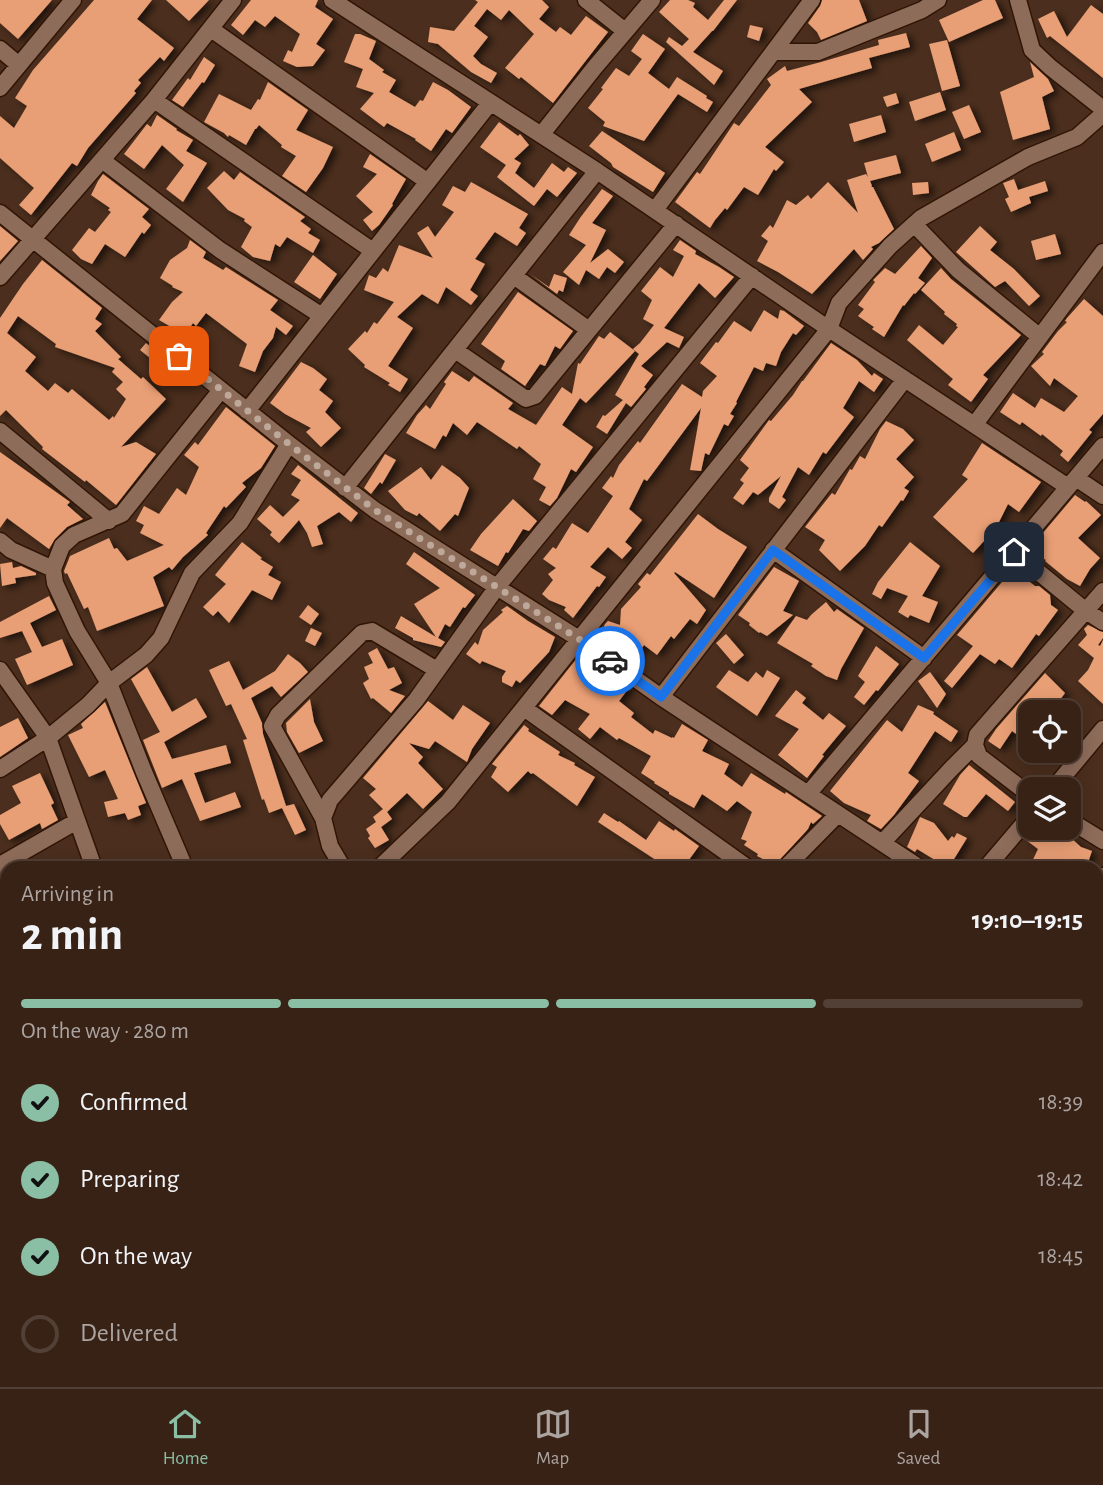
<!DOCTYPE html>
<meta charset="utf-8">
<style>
body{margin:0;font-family:"Alegreya Sans",sans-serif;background:#432f23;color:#f1f3f6;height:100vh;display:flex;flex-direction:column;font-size:26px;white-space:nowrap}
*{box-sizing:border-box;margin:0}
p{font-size:23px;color:#aba4a1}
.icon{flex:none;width:38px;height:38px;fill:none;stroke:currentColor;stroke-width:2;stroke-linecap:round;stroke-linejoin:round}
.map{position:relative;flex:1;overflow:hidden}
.drawer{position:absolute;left:0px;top:861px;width:1104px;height:527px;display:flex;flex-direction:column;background:#382216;border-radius:21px 21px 0 0;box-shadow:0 4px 18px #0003,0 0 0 2px #523f35}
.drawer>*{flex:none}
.fabs{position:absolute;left:1018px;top:700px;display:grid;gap:14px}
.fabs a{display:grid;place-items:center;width:63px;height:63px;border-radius:14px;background:#382216;box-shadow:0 4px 18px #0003,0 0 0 2px #523f35;font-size:35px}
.pin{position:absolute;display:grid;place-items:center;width:60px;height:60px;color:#fff;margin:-30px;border-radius:14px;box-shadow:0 4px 10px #0006}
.courier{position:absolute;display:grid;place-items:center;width:70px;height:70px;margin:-35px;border:5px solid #1a73e8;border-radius:50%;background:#fff;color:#222;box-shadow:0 2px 9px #0007}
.headline em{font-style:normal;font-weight:700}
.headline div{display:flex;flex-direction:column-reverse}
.headline{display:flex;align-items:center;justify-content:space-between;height:119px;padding:0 21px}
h1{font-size:46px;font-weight:700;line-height:52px}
.bar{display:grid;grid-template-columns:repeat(4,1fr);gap:10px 7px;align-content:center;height:84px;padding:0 21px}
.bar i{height:9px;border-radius:5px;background:#523f35}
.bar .current{background:#8abfa5}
.bar p{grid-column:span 4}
ol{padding:0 21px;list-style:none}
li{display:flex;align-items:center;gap:21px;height:77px}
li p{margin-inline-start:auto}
li .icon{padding:7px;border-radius:50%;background:#8abfa5;color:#111;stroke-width:4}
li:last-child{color:#aba4a1}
li i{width:38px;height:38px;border:4px solid #523f35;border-radius:50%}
.menu{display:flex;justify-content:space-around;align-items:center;height:98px;border-top:2px solid #523f35;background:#382216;font-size:19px;color:#aba4a1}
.menu a{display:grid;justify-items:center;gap:4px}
.menu .current{color:#8abfa5}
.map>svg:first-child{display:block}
</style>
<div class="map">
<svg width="1103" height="1387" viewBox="0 0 1103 1387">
<defs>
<filter id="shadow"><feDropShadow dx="5" dy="3" stdDeviation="3.5" flood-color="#0009"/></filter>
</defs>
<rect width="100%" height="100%" fill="#4b2e1d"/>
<!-- building -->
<path fill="#e99f75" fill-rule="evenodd" filter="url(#shadow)" d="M0,0H52L18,39L0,23Z
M94,0H152L137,19L174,48L164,61L160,57L138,80L141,83L134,91L136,93L88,148L77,166L72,163L31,215L19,205L34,188L0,158V116L14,128L27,106L15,98L33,70Z
M166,0H209L189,21Z
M251,0H318L315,7L333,19L316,44L325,50L313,66L297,67L283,61L288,50L292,52L300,34L275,16L265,27L255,20L243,35L231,25Z
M475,0H542L549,7L539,19L556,32L560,27L571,35L586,16L608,32L553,103L521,77L519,79L505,68L534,34L509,10L501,20L487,9L474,26L488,37L473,56L481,64L497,73L491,83L471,72L438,44L428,42L430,27L454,31L478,2Z
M670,0H688L695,3L693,7L708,20L724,0H737L713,31H712L693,52L723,71L714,85L666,42L669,37L682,46L689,39L659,12Z
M822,0H859L867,21L821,40L817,32L808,23L820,6Z
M983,0H995L1003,18L949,42L939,20Z
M1091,5L1103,14V78L1050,36L1047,38L1038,19L1054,11L1067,37Z
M750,25L763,28L759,41L747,37Z
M906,33L910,47L869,58L872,68L799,89L812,102L765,147L784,162L776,171L774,169L758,195L744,187L727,210L725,208L715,220L710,228L675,202L697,172L700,174L734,123L739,126L771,85L767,79L785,66L787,71L821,62L879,45L878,40Z
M355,34H360L376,41L369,59L384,70L382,72L396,80L389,92L415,107L420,100L423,101L433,82L448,90L471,107L452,133L446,129L431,151L415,140L416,139L387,123L384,127L360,109L374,93L356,87L363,69L344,62Z
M643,34L665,49L648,73L669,89L677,77L707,96L706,98L713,102L707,112L678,94L644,141L603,126L605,122L588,108L603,89L601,88L616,68L629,76L642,59L631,51Z
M947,40L960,86L942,91L929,44Z
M204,57L215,65L204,83L202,82L183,107L172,100L188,78L190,80Z
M1030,62L1048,79L1054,91L1042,97L1050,129L1013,140L1000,92L1034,77Z
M268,82L308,110L296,130L333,147L323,168L306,192L282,176L296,156L281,147L282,145L259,125L256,129H255L246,145L229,135L228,137L224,133L204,122L219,94L251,110L258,99L260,100Z
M940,92L946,110L915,121L909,102Z
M896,93L899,103L887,107L883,97Z
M969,105L981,132L964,139L952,112Z
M157,115L177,129L176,130L193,140L186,151L207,163L183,202L166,189L184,165L162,145L144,169L124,154L147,124L151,127Z
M881,115L886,132L854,142L849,124Z
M499,122L518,136L520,134L529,145L514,159L521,163L515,173L534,188L552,163L564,172L568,167L577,173L557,197L547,189L534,206L497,177L506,165L480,147Z
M602,131L665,173L653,192L613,167L611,163L589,146Z
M954,132L961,150L932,162L925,144Z
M370,154L406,179L392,204L393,205L379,225L372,231L363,220L373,212L356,196L377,174L363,167Z
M896,155L901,173L870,181L872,186L871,187H873L894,229L879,243L871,247L873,249L863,260L854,249L812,294L778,272L757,261L768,241L761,236L770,225L773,228L787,200L796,205L808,195L811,199L828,182L858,213L847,180L866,174L868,177L864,163Z
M224,171L234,180L240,172L305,217L300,221L311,229L308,233L320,240L313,253L287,237L280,247L275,244L270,261L253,257L241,247L252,227L244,221L245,219L228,210L207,188Z
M103,174L149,209L142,217L151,225L144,234L142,232L125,257L105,244L92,264L81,259L72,250L89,228L95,232L111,212L108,210L110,208L91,195L98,181Z
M1014,179L1018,190L1045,181L1048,191L1029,197L1031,203L1011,212L1005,199L1009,197L1003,183Z
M471,182L528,214L519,228L526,233L517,246L495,232L494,233L475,259L485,264L470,290L478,296L471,305L446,287L438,304L422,294L397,317L413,328L388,366L408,379L400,392L388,385L390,383L364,367L365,365L348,349L365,331L367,333L374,322L377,324L394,302L364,290L369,275L376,278L383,268L388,272L399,245L433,258L417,233L428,226L435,237L454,212L442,205L453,186L465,192Z
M928,182L929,193L913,195L912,183Z
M602,189L613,196L592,223L606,230L590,263L608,249L624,262L615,273L607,267L599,279L586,270L579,285L563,272L586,245L569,235L580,218Z
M0,226L18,241L0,261Z
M980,226L997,242L990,250L1014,269L1040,296L1029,306L1005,281L995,287L956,252Z
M1055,234L1061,254L1036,260L1031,241Z
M190,240L206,252L203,258L223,270L226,267L278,300L270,310L293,326L286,335L276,327L273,338L263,351L255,372L239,366L247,344L206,313L196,326L193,323L185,335L159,320L172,302L183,292L172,287L173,286L160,278L170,260L187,248Z
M680,240L696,251L695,254L719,267L734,277L715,298L699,283L664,328L684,337L679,348L667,342L641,366L653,375L644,387L646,389L631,407L626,403L607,434L596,427L603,415L605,416L623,400L615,395L639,354L633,349L640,343L654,325L643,319L652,300L641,291L660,267L673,277L684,256L673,250Z
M921,246L932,258L918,278L925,283L915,294L914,293L904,306L903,305L884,337L872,329L874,327L858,316L864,309L858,305L875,282L873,280L885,268L895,274Z
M313,255L337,274L320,299L294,282Z
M42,260L102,308L95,319L102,324L95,331L121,357L118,359L141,379L143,377L166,399L121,447L136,442L156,454L116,505L86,480L85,482L42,449L43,447L6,410L0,416V318L23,284ZM18,316L56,344L55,347L115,368L112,372L123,382L116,389L126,399L114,418L113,416L109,420L72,389L68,393L55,383L48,391L25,371L36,357L7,333Z
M941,268L951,279L1021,335L983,375L988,379L971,402L948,385L953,379L907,340L919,325L943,345L958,327L956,326L957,324L944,314L945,312L921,290Z
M530,274L549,287L554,274L567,278L563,292L559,290L557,294Z
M518,292L573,331L560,349L555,346L545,366L540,364L525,386L501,369L505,361L481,344Z
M1084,299L1103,316V414L1089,430L1092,432L1068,462L1060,455L1063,451L1042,434L1041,436L1022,422L1020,425L1000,412L1013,393L1035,408L1041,398L1064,412L1078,396L1054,378L1050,386L1031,366L1044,354L1042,352L1058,331L1067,322L1065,321L1067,318Z
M764,310L778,319L780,310L784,311L804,326L796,335L793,333L781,352L776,366L766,363L763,371L754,367L736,402L737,403L730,414L734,416L728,426L724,424L709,455L705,453L701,471L690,470L701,408L647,481L644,479L629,509L642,520L625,542L632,548L622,559L608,547L590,567L606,577L599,587L597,586L573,618L564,610L566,607L549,600L542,594L553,580L548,574L556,568L543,559L553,547L556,549L572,523L588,533L613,496L602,488L611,476L613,478L619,465L638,441L640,443L682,384L702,397L703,391L717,376L700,363L716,342L718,343L734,321L751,332Z
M610,332L635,351L586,403L580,398L562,425L593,447L576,472L571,469L557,498L550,506L539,500L546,487L533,479L541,464L519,446L517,449L477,422L467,435L453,423L446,437L443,435L435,449L406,433L417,415L426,405L430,409L446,384L444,382L452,371L469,382L474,376L513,403L508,409L536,425L562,387L572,394L578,363L580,364L599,336L604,339Z
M146,343L160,355L155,362L140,350Z
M831,343L857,360L872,376L874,373L883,379L874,392L859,381L843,408L854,417L826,454L823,452L809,475L798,467L782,497L786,500L779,509L769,502V498L781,476L758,495L753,492L743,505L733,498L744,483L740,480L749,468L740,460L769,420L771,421L793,395L802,381H803Z
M301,362L313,368L327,379L319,390L333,401L325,412L341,428L321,447L306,432L311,428L285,414L270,403Z
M226,407L275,446L261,468L242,483L246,487L226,508L224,506L206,533L208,535L183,557L172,570L169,567L153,577L164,606L97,631L88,607L84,609L67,573L65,574L64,571L70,556L109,538L114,549L117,548L127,561L164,545L140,533L144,525L136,521L144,506L159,514L177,488L186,495L199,467L184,455L195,442L198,445Z
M886,421L903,429L914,440L896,459L914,477L904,488L909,491L903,501L901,500L882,527L879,525L865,546L840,571L819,550L825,540L805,527L832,493L835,495L850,469L852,470L860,456L865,459L880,429Z
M982,443L1041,482L1019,512L1008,504L996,528L973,553L933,517L968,479L962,475Z
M0,452L70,502L67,505L83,519L67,527L55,539L49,549L7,518L0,528Z
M385,454L396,460L382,484L380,482L371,494L364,488Z
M298,465L358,513L351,522L339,512L317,526L323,544L312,547L307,533L299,520L279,543L270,535L272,532L257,519L270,505L283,517L300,500L291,495L301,480L291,474Z
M442,465L460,478L469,488L458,516L455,514L440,531L419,513L417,516L405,510L388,491L421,467L431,480Z
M1075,495L1085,502L1086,501L1101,515L1078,538L1100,558L1090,569L1080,586L1067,579L1045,561L1046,560L1031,551L1037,540Z
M513,499L537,521L529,531L523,529L508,553L506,552L498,566L470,550L481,534Z
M698,514L718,529L747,547L714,598L675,572L674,573L706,610L697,624L690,619L674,639L671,636L657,655L644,645L635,658L615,645L618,639L601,633L605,624L608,621L620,625L621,609L641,587L638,584L647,573L650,575Z
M242,542L262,558L260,559L273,567L268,575L281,582L272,600L252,590L229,623L218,611L213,616L203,607L226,584L215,575Z
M910,542L940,566L922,596L938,602L929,623L910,615L908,618L898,612L908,596L887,588L881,599L872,594L878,582Z
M414,552L475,595L465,608L463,607L450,627L445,624L438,638L445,642L441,647L413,640V638L395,628L401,616L436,637L414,604L440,588L406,564Z
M12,562L13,568L21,566L36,573V575L15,578L16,583L2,586L0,564Z
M774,567L799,581L783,611L793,615L767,636L760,632L759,633L749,625L750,623L738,615Z
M1013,569L1035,586H1039L1050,595L1051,605L1058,610L1039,636L1036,634L1012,668L999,659L995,664L980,654L952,688L944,681L973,646L957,635Z
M49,596L56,610L30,623L42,647L62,639L73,665L27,685L15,659L32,652L22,631L0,638V622Z
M826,602L834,612L837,609L864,628L841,669L837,680L826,676L811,666L813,664L777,643L796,616L807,620L811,615Z
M308,605L319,614L311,625L299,617Z
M507,606L528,621L555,637L549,652L520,683L516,680L512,687L502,682V677L506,671L482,661L480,664L466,654L475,642L478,645L483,630L503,612L501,610Z
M1088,625L1103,632V638L1098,645L1100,646L1103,640V704L1078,681L1088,670L1094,658L1078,645L1087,635L1084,629Z
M311,628L322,633L315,646L305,641Z
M726,634L744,655L734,664L716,643Z
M876,646L899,664L878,691L876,690L864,705L854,697L865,682L858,676Z
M377,648L388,669L394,667L402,683L389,690L405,696L391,713L373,698L371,699L363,683L369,679L364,667L373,663L368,653Z
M581,653L629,688L619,701L634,713L631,717L653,734L655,730L672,738V737L674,738L682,724L708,740L702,751L729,764L724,774L742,787L751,773L785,794L786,792L822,816L813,824L811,822L808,829L775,865L757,856L758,854L744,845L747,841L741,839L752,812L737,801L727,811L702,794L694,808L669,794V792L654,783L655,782L641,773L651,756L619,738L617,740L600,727L590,739L578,729L590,714L565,700L552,715L539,706Z
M288,654L300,663L308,672L281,697L272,686L251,698L262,723L263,734L286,806L294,804L306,830L295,835L282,808L269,813L264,799L262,800L243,740L247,739L231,704L226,706L209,670L229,661L243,690L275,671Z
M147,667L172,712L196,698L207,717L164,742L172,759L226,745L231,763L194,773L205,803L235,792L241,807L200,821L182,779L162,788L143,740L160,732L131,679Z
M729,670L748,682L756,672L763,678L767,670L780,678L757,716L716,687Z
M930,672L946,694L937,708L918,681Z
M1045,673L1065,693L1051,712H1031V745L1012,731L1000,749L988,741L996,729Z
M796,690L806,698L802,703L823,720L829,713L846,726L822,755L824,756L807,778L778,755L799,729L775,716Z
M310,699L314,722L323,741L299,753L287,732L286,723Z
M428,701L453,720L463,705L490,723L472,749L467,762L435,741L429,749L409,743L423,757L418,763L443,789L423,809L407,793L387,812L392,819L381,827L389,840L375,848L368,838L370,836L366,829L376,822L373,817L383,809L369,795L376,789L363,778Z
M105,702L146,803L138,806L141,815L128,820L125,813L108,817L104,802L118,799L105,770L89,777L68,735L83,728L81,724Z
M918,705L934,712L933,714L958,731L951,742L935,731L908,773L919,781L894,815L881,829L867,821L871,815L844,803L830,791L887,720L902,732Z
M18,718L28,738L0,757V727Z
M524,725L529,729L528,731L560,752L558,755L575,763L574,765L595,777L577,806L533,773L531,774L528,771L508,792L491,777L497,767L492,764Z
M969,765L1015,802L1008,811L986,794L967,817H964L943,804L960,775Z
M40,773L54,803L51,805L58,820L42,829L40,823L9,840L0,824V815L21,803L12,786Z
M604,813L618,822L619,821L646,840L659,821L674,831L675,829L699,846L683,868H668L598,822Z
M920,817L934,823L948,841L952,836L954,838L957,833L967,838L954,859L970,868H942L933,863L935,860L917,849L915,852L907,847Z
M1036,828H1055L1070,840L1071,838L1081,847L1092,851L1086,868H1029L1038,849L1026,840Z"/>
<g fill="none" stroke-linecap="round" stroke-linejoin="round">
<defs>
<path id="street" d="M332,0L597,171L829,329L1068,487
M586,0L625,31
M1018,0L1032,50L1050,67L1103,109
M211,29L428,182
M0,49L19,65
M774,52H818L922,10L938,0
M0,88L73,0
M154,100L373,251
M541,135L595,67L652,0
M102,160L220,250L322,316
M655,210L812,0
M0,213L289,444L375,510L579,639L661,697L920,868
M914,224L958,270L1040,337
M514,276L589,330
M0,277L154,100L233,0
M455,350L526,399L535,396L676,224
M247,411L490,103
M975,424L1103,252
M0,431L109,521
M1076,478L1103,496
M345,488L597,171
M0,541L11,550L53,569
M773,550L924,658
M1014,552L1086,611L1103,622
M0,670L48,738L94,868
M661,697L905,379
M524,708L748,868
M975,745L979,756L1031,796
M0,769L48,738L88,705L109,683L146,655L161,638L192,573L240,523L289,444
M1053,789L1103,729
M808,794L1103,446
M323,818L272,726L278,715L362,633L372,631L437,670
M1069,820L1103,841
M882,843L951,769L975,745L977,735L1103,591
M0,865L77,821
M185,868L144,772L109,683L77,631L55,583L53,569L62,546L74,535L122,514L221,390
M343,868L330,846L323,818L330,800L416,700L497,587L752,276
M379,868L448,802L829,329L839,303L890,246L921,218L1028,157L1077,137L1103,114
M785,868L838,814
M986,868L1031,815
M1097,883L1103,876
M0,904L7,916
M1097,985L1103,989
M0,1086L7,1084
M0,1241L7,1244
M1103,1345L1100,1353L1103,1374
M0,1355L7,1366
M17,1381L21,1387
M209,1381L213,1387
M271,1381L273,1387
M32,1387L42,1381
M153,1387L163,1381"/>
</defs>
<!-- street casing -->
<use href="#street" stroke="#301505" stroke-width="19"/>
<!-- street -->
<use href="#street" stroke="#8e6c5a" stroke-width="16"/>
</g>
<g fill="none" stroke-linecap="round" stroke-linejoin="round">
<!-- done -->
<path stroke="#bea89a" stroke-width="7" stroke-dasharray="0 12.6" d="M179,356L289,444L375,510L579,639L610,661"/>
<!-- route -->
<path stroke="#1a73e8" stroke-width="9" d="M610,661L661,697L773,550L924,658L1014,552"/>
</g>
</svg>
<div class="fabs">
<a><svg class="icon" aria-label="locate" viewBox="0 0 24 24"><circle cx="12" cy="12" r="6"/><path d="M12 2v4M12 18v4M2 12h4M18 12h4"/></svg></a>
<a><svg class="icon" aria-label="layers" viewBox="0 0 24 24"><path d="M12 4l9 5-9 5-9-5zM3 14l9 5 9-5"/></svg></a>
</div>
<div class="pin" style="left:179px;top:356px;background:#ea580c"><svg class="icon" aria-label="bag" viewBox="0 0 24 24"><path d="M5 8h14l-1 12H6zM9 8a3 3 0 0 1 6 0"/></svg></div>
<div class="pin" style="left:1014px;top:552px;background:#1f2937"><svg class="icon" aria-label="home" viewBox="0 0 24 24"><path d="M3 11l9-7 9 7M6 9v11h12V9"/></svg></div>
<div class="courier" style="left:610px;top:661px"><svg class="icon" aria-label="car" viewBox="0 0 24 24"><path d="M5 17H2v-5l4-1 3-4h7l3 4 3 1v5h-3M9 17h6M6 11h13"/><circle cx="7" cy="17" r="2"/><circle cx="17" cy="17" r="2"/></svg></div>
<section class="drawer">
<div class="headline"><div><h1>2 min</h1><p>Arriving in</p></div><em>19:10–19:15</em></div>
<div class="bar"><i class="current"></i><i class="current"></i><i class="current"></i><i></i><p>On the way · 280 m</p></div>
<ol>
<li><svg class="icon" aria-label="check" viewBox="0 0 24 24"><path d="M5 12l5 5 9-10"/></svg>Confirmed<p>18:39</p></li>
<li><svg class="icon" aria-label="check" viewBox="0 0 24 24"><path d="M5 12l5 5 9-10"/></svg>Preparing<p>18:42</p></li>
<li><svg class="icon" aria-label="check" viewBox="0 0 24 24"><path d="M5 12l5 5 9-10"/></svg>On the way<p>18:45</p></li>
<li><i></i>Delivered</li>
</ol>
</section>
</div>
<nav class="menu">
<a class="current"><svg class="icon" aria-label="home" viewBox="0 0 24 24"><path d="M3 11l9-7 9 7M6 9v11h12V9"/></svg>Home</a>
<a><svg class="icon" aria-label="map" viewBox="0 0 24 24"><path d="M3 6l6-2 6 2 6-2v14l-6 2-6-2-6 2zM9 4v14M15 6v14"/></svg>Map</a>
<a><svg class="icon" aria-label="saved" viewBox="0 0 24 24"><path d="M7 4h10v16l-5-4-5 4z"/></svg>Saved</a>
</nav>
